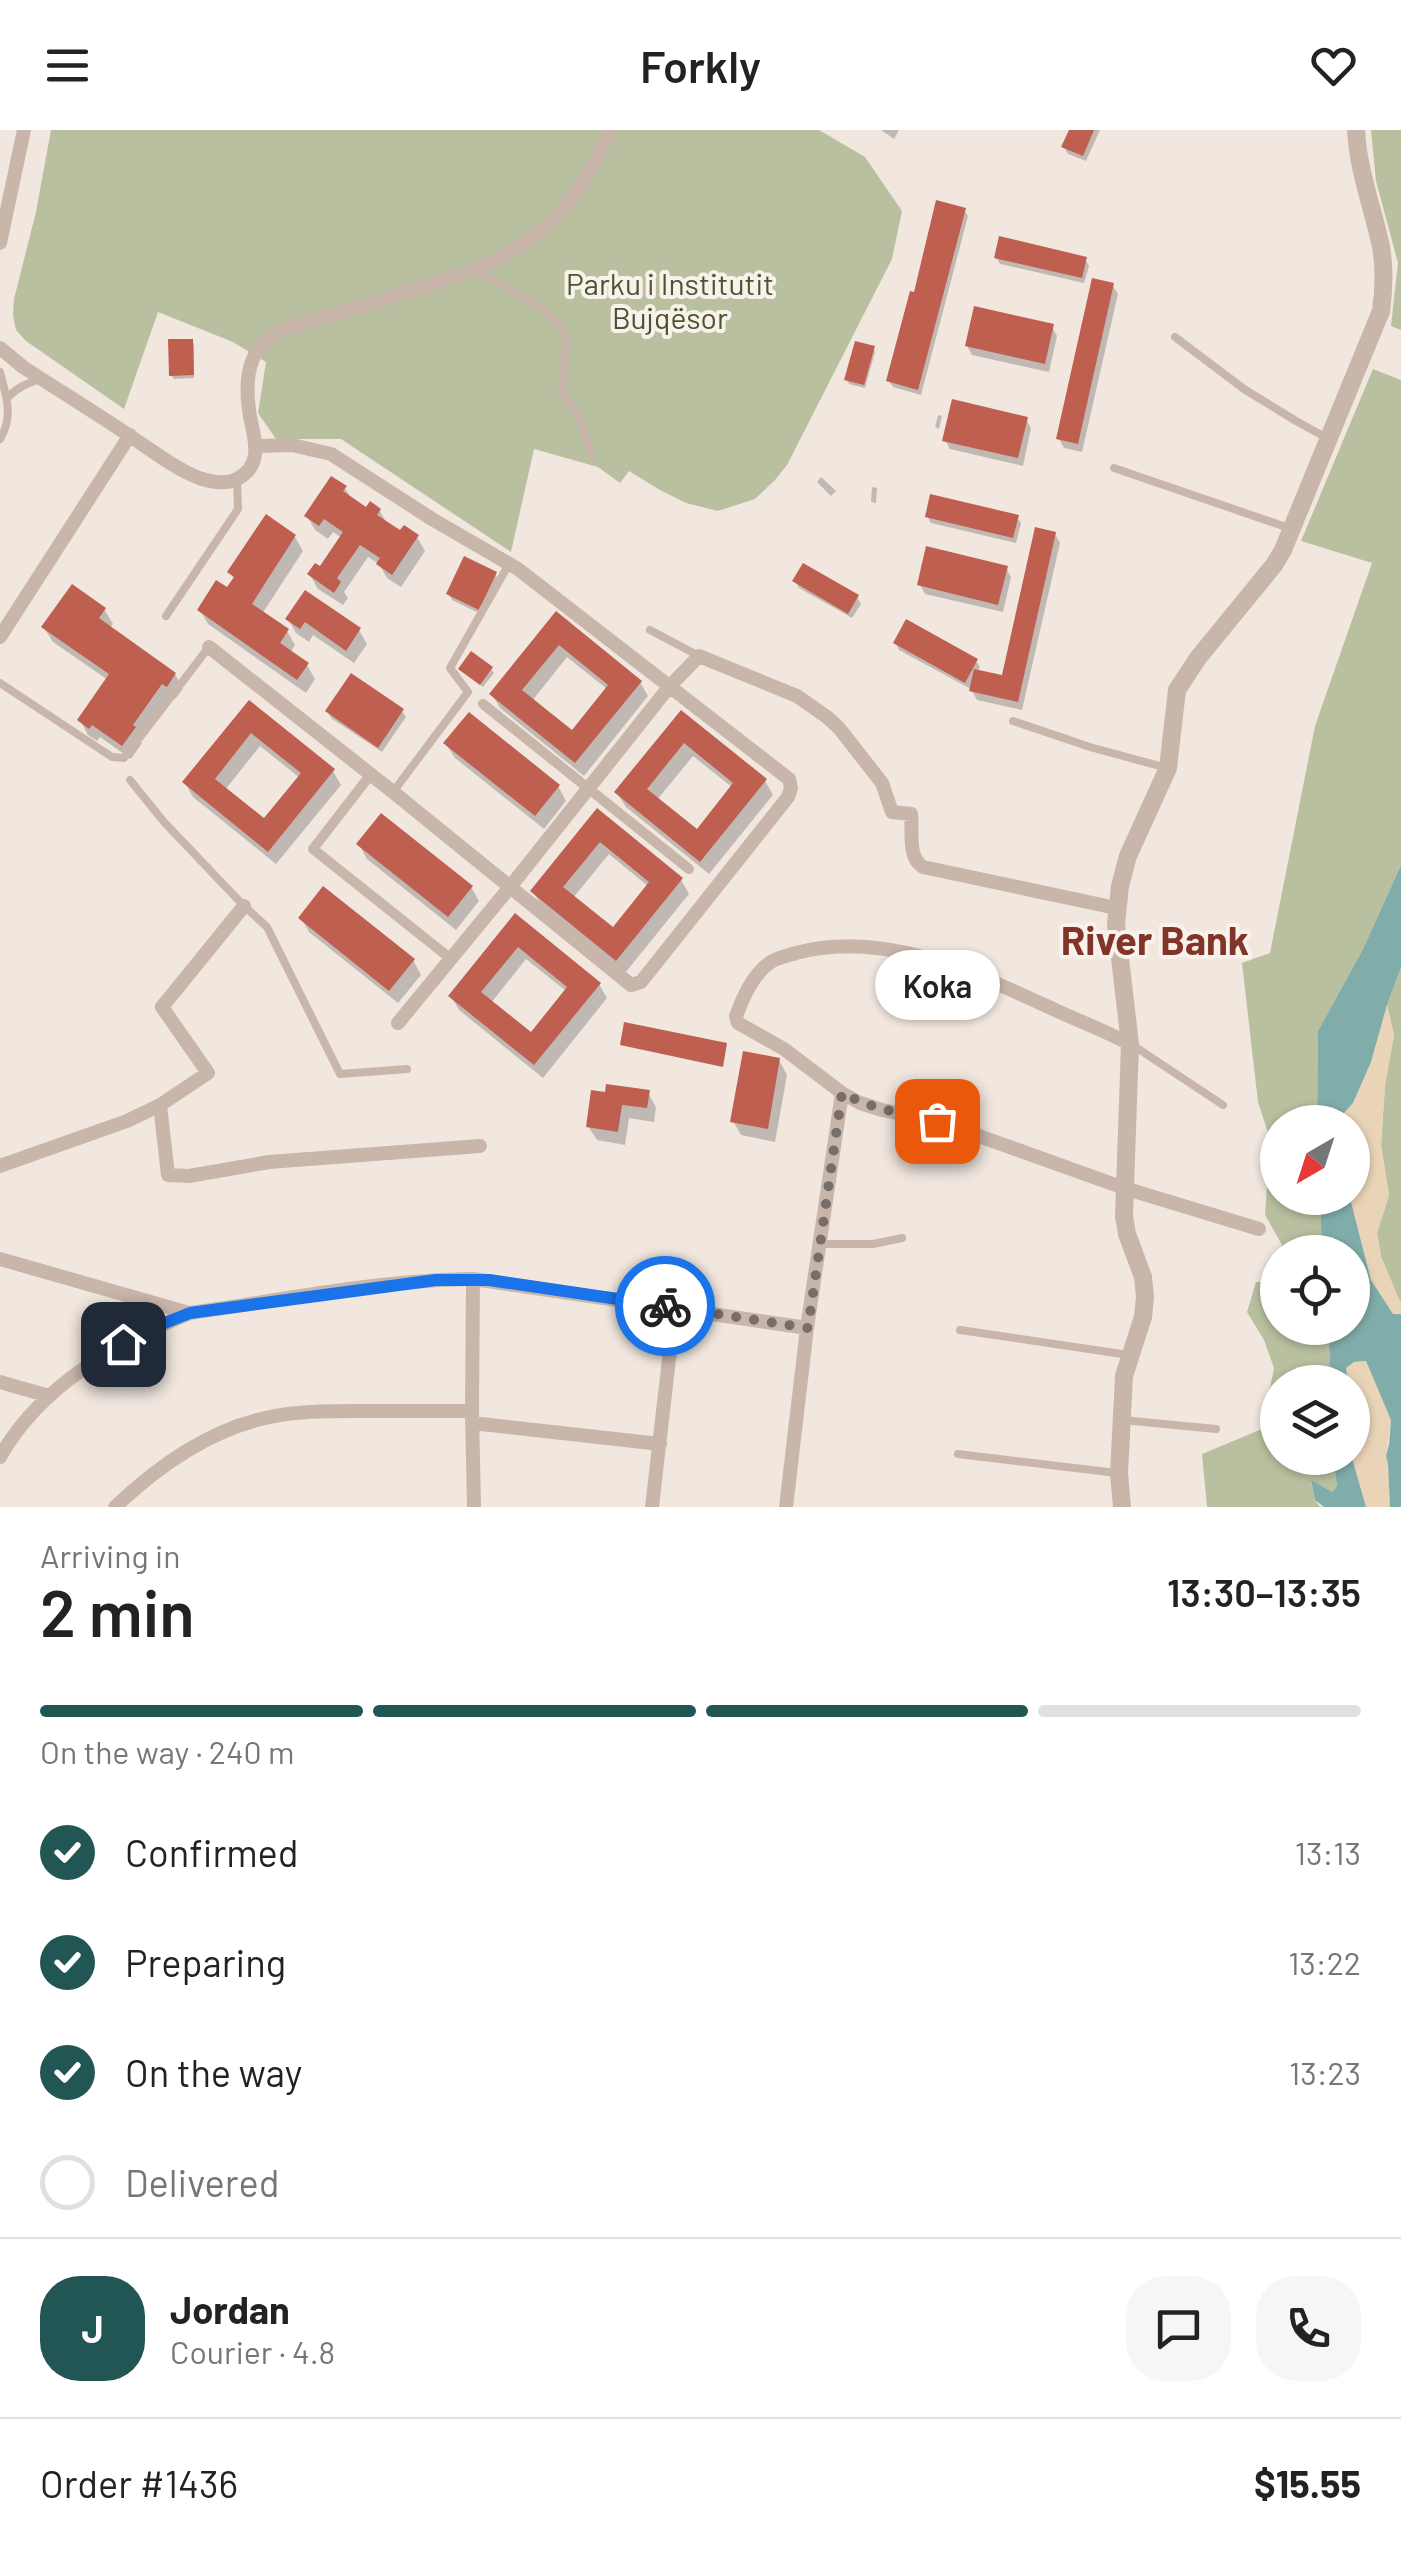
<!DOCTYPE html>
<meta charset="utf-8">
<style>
body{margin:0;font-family:Barlow,sans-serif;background:#f6f6f6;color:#222;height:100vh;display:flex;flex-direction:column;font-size:38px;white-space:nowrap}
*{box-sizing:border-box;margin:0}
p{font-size:32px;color:#767676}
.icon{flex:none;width:55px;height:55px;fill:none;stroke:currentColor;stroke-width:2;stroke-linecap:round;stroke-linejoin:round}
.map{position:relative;height:1377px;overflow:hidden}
.details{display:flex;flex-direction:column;background:#fff;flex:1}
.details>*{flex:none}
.needle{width:65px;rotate:219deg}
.tools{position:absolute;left:1260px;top:975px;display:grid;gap:20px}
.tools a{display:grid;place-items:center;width:110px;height:110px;border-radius:50%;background:#fff;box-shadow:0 2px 8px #0004;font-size:50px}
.pin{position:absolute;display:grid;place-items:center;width:85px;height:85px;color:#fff;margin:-42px;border-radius:20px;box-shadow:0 5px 15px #0006}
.courier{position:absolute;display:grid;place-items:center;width:100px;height:100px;margin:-50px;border:8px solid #1a73e8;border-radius:50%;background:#fff;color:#222;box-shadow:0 2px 12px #0007}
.bubble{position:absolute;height:70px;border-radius:35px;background:#fff;box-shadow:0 2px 8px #0004;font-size:32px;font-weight:600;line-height:70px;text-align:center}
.summary em{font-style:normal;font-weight:600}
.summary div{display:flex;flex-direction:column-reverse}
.summary{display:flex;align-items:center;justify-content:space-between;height:170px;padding:0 40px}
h1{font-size:65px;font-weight:600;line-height:75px}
.bar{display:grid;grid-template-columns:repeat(4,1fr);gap:15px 10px;align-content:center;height:120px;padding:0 40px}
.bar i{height:12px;border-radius:8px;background:#e0e0e0}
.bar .on{background:#225654}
.bar p{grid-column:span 4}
.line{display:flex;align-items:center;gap:25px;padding:0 40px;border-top:2px solid #e0e0e0}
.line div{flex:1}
.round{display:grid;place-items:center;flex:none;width:105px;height:105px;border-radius:40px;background:#f6f6f6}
ol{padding:0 40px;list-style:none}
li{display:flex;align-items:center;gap:30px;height:110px}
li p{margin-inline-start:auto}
li .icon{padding:10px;border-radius:50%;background:#225654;color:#fff;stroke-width:4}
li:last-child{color:#767676}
li i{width:55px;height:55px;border:5px solid #e0e0e0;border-radius:50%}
header{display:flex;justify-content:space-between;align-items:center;height:130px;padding:0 40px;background:#fff;font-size:45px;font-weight:600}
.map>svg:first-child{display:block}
</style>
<header><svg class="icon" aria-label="menu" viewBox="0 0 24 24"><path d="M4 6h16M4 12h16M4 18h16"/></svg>Forkly<svg class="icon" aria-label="heart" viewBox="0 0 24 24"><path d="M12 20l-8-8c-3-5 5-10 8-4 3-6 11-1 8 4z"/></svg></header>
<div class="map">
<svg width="1401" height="1377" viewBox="0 0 1401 1377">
<rect width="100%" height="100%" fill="#f1e7df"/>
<!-- green -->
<path fill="#b8c0a0" d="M51,0H819L865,27L902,81L892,129L787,335L775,350L755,369L718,381L686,373L660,360L629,341L620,353L598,337L534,319L511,422L341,309H276L258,283L266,232L233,212L158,182L124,279L26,211L16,200L13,186L14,169L36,82Z
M1371,0H1401V200L1391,196L1398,133L1376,51Z
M1373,239L1401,250V735L1363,819L1318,901L1317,992H1278V1068H1320L1322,1122H1280L1282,1115L1265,1085L1270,1009L1258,972L1242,833L1270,823L1315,596L1372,433L1301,411Z
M1401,838V1174L1381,1127L1377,1103L1389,1065L1381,1015L1385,955L1394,905L1387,875Z
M1277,1135L1278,1198H1325L1329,1214L1331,1252H1278V1328H1333L1337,1356L1332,1362L1311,1351L1315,1370L1320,1377H1207L1202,1324L1262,1299L1274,1238L1264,1210L1247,1182L1256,1152H1274Z"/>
<!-- sand -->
<path fill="#ead4b8" d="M1387,875L1394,905L1385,955L1381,1015L1389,1065L1377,1103L1381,1127L1401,1174V1184H1393L1371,1150L1350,1068H1352V992H1343V984L1353,973L1371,932Z
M1366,1231L1391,1290L1386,1326L1388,1334L1390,1377H1366L1352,1328V1252H1348L1345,1238L1354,1232Z"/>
<!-- water -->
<path fill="#80adaa" d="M1401,735V838L1387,875L1371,932L1353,973L1343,984V992H1317L1318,901L1363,819Z
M1320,1068H1350L1371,1150L1393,1184H1401V1377H1390L1388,1334L1386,1326L1389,1314L1391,1290L1366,1231L1354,1232L1346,1238L1348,1252H1331L1329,1214L1325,1198H1352V1122H1322Z
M1333,1328H1352L1366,1377H1324L1315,1370L1311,1350L1332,1362L1337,1356Z"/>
<!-- shadow -->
<path fill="#0003" fill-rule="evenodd" d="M881,0H899L894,9Z
M1072,0H1100L1086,31L1068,24L1064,17Z
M964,80L968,86L921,265L893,257L889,251Z
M996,127L1085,129L1089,136L1084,153L1000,134Z
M1112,155L1118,164L1082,322L1064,318L1059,309Z
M1052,197L1057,206L1049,242L972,225L967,216Z
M192,211L194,215V248L174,249L171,245Z
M873,219L875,222L865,258L849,254L847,250Z
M938,285L942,286L939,299L935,297Z
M1026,289L1031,298L1023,336L950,319L945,310Z
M821,347L836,361L831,366L817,352Z
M872,357L877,358L876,373L871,372Z
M345,358L352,370L366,380H379L388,395L417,407L425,421L401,457L387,448L379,434L368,427L344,462L348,468L343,475L318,459L310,445L320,440L342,408L333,402L328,409L315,400L307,386Z
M927,386L1017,387L1021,393L1016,413L931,393Z
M1055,404L1060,413L1022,580L977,570L970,557L969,558L899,520L896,513L976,531L980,537L977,542L1003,548Z
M295,407L303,421L262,484L287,501L295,515L290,523L307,535L315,549L306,563L208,494L200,480L228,461L235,450L230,442Z
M1006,438L1011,447L1003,482L925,464L920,455Z
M495,444L499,451L483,485L452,470L449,464Z
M795,451L857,467L861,474L852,488L799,458Z
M104,479L113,494L109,498L175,544L183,559L175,569L170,566L140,610L142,613L131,629L100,607L97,611L88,605L80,590L108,550L53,512L44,498Z
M556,485L640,552L648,566L584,646L500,578L492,564ZM567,527L607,559L572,604L532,571Z
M288,489L359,500L367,514L354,533L313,505L309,512L296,503Z
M461,539H491L494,543L483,557Z
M249,573L333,641L341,655L276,734L193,667L185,653ZM260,616L300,648L265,692L225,660Z
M402,581L406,587L382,622L331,588L328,582Z
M682,583L765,651L773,665L709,744L626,677L617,663ZM693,626L733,658L697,702L657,670Z
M446,614L558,656L566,671L544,699L455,628Z
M597,682L681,750L689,764L625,843L541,776L533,761ZM609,724L649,757L613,801L573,768Z
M359,715L471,757L479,771L456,800L367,729Z
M515,787L599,854L607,868L543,948L459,880L451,866ZM526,829L566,861L531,906L491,873Z
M301,788L413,830L421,845L398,873L309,802Z
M779,930L787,945L775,1012L741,1005L733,991Z
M593,963H648L656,977L654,992L629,988L625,1015L597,1010L588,996Z"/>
<!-- building -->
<path fill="#be5f50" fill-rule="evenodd" d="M1069,0H1094L1083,26L1061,17Z
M936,70L966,78L918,260L886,251L910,161L914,162Z
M999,106L1087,127L1082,148L994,128Z
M1092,148L1114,153L1078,314L1056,309Z
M974,176L1054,194L1045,234L965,216Z
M168,209H193L194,245L169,246Z
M855,211L875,216L864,255L844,250Z
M952,269L1028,287L1018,328L942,311Z
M331,346L347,356L343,361L366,377L370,371L381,379L377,385L400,400L404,395L419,405L392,445L376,434L380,428L360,415L337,448L341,452L334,463L307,444L315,433L320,436L343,402L324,389L319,396L304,386Z
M930,364L1019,385L1013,408L925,387Z
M266,384L296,405L252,474L289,499L280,513L309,533L297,550L197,480L216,450L227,457L234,447L227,442Z
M1035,397L1056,402L1018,572L969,561L974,539L1002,545Z
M926,416L1008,436L998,475L917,455Z
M464,426L497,442L479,480L446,464Z
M803,433L859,465L848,484L792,451Z
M72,454L106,478L99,488L176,543L167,557L162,554L133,595L136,597L122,616L92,595L89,599L77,590L109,544L41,497Z
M305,460L361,498L346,521L305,492L300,499L285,489Z
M556,481L642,551L575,633L489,564ZM559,515L608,555L572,600L522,560Z
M906,489L978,529L965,553L893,513Z
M471,521L493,537L480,555L458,539Z
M351,543L404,579L378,618L325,581Z
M249,570L335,639L268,722L182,652ZM251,603L301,643L264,688L215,649Z
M681,580L767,649L700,732L614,662ZM684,613L733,653L697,699L647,659Z
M469,582L560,655L535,686L443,613Z
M597,678L683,748L616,831L530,761ZM600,712L649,752L613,797L563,757Z
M381,683L473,756L448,787L356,714Z
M323,756L415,829L389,861L298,788Z
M515,783L601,853L534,935L448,866ZM518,817L567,857L531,902L481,862Z
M624,892L727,913L723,937L620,915Z
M743,921L780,928L768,999L730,992Z
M606,954L650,960L647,978L622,975L618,1002L586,997L591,960L605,962Z"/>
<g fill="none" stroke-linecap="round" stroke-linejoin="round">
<!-- service -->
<path stroke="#c9b6ab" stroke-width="8" d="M474,139L541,177L563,199L567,212L561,259L566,269L579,286L592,327
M1175,207L1244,259L1296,291L1327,308
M0,242C6,265 14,287 0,309
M7,268C18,257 27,253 42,249
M1114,338L1289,398
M166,486L238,379L237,349
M650,500L699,526
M0,553L112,627L124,628L209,517
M1013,591L1090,617L1167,638
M130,650L164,692L244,776L267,797L340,944L407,939
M393,662L468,562L450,538L509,434
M1134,916L1223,975
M820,1114H873L902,1108
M960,1200L1129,1225
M1122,1290L1216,1299
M958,1324L1117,1343"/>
<!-- pedestrian -->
<path stroke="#c9b6ab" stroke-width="10" d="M483,574L689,739
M371,644L313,719L451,829"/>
<!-- minor -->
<path stroke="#c9b6ab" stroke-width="14" d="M0,113L24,0
M0,218L23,237C60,261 97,284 133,308C154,322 176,339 199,348C211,352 225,355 237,349C267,333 252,304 249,280C244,243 250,213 287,198C329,186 371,174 413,160C458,146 503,132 540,101C572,74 594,39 610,0
M0,507L130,305
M209,517L393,662L631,855L641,852L788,667L791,658L789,649L518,439L432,389L331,324L292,315L257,316
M398,893L510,757L669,557L699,526L797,566L827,587L839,598L882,653L892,682L911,684C913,702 907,727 923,737L1116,778
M1130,914C1105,901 1079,891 1053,879C975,843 884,799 796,823C787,826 776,827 768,834C752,846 743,868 736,886L738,893L784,919L842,963L860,973L882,980L937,991L1124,1058L1259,1099
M160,975L168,1045L189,1046L269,1032L480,1016
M0,1036L127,991L160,975L208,943L162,877L244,776
M0,1129L189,1183
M473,1149L472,1281L474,1377
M0,1252L49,1266
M472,1293L660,1314
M0,1327C40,1256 116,1213 190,1183C282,1170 380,1150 473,1149L807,1198
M115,1377C157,1337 208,1301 265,1288C295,1281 326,1281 357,1281C395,1281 433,1281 472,1281
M652,1377L675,1177
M786,1377L807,1198L842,963"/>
<!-- tertiary -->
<path stroke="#c9b6ab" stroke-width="18" d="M1122,1377L1119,1343L1124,1246L1143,1187L1145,1167L1143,1147L1127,1104L1124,1086L1130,914L1116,794L1120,756L1128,726L1168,638L1177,560L1198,528L1274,435L1283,420L1381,181C1384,159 1385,139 1381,117C1373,78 1358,41 1356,0"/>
</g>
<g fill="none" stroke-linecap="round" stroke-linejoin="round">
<!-- done -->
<path stroke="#786e69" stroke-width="10" stroke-dasharray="0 18" d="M665,1176L808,1198L842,963C872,979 903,984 937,991"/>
<!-- route -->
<path stroke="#1a73e8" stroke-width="12" d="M123,1214L162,1194L190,1183L436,1150H489L665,1176"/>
</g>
<g text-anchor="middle" stroke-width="8" stroke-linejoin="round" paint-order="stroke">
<!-- park labels -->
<g font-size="30" fill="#4a542f" stroke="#f9f1eb">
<text x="670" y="165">Parku i Institutit<tspan x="670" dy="34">Bujqësor</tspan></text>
</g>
<!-- district labels -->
<g font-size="40" font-weight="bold" fill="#813428" stroke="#f9f1eb">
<text x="1155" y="825">River Bank</text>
</g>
</g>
</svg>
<div class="tools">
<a><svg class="needle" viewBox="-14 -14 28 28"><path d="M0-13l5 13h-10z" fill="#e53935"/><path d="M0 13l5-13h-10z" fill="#767676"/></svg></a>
<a><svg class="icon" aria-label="locate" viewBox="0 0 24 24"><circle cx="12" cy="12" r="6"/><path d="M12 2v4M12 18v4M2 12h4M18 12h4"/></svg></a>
<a><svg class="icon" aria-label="layers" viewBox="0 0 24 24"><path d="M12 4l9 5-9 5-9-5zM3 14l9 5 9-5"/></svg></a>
</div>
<div class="pin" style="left:937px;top:991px;background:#ea580c"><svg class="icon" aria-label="bag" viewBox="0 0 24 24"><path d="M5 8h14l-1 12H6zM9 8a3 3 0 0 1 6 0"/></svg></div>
<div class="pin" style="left:123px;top:1214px;background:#1f2937"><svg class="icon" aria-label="home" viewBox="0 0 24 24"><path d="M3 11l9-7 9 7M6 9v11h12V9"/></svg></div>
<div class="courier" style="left:665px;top:1176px"><svg class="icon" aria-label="bike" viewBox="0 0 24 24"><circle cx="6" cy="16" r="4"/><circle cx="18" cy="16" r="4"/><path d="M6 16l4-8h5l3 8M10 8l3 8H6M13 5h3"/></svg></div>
<div class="bubble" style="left:875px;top:820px;width:125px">Koka</div>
</div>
<section class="details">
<div class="summary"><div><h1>2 min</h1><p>Arriving in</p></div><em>13:30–13:35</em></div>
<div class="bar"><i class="on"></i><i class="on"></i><i class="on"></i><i></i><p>On the way · 240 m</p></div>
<ol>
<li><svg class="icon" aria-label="check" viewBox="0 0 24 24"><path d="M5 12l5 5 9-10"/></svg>Confirmed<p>13:13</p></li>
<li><svg class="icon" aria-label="check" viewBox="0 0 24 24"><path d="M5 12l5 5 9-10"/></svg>Preparing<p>13:22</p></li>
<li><svg class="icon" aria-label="check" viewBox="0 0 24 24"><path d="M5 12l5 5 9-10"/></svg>On the way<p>13:23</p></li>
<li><i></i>Delivered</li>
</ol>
<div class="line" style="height:180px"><b class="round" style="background:#225654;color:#fff">J</b><div><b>Jordan</b><p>Courier · 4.8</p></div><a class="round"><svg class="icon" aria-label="chat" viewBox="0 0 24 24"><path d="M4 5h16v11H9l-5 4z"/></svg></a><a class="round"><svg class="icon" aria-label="phone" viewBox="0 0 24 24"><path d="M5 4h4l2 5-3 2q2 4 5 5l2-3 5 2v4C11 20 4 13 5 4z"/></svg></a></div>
<div class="line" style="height:130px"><div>Order #1436</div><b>$15.55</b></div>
</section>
